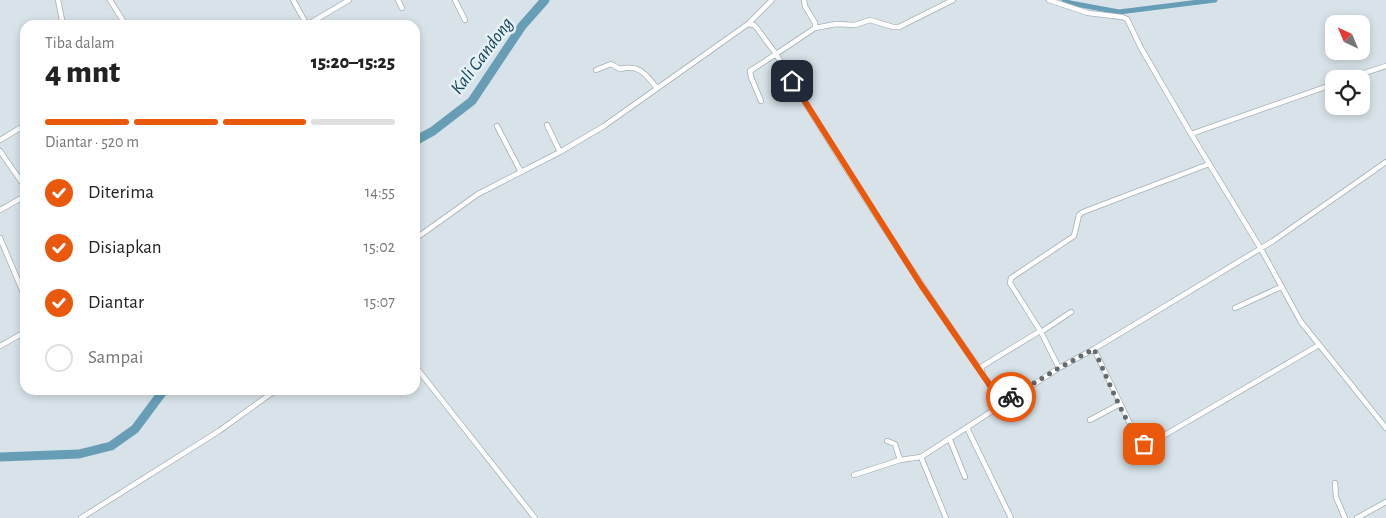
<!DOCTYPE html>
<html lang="id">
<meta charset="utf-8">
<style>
body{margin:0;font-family:"Alegreya Sans",sans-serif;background:#f2f2f2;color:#222;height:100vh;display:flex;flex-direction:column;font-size:19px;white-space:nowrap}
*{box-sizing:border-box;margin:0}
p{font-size:16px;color:#767676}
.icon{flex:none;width:28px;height:28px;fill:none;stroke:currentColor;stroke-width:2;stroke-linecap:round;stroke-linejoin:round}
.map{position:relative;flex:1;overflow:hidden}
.side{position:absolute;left:20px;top:20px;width:400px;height:375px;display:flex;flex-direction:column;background:#fff;border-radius:15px;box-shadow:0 2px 8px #0003}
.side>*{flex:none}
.needle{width:32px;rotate:316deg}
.fabs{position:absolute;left:1325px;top:15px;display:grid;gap:10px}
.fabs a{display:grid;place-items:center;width:45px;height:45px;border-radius:10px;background:#fff;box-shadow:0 2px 8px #0003;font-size:25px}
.pin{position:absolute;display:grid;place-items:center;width:42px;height:42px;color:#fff;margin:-21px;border-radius:10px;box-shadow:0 2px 8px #0006}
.courier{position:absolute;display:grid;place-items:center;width:50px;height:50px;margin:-25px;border:4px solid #ea580c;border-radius:50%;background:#fff;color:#222;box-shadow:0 1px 6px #0007}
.head em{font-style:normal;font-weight:800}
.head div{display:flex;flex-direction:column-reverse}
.head{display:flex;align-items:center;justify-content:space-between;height:85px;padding:0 25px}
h1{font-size:32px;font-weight:800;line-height:38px}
.bar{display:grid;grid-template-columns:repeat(4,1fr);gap:8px 5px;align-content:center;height:60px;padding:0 25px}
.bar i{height:6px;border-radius:4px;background:#e0e0e0}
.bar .on{background:#ea580c}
.bar p{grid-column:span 4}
ol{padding:0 25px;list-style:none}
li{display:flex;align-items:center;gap:15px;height:55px}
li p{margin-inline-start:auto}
li .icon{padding:5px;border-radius:50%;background:#ea580c;color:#fff;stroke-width:4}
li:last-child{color:#767676}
li i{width:28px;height:28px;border:2px solid #e0e0e0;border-radius:50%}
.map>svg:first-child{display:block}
</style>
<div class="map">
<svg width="1386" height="518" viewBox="0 0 1386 518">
<rect width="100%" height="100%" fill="#d7e3e9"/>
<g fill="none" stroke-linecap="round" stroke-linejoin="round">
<!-- canal -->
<path stroke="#679eb6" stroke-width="5" d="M1064,0L1070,3L1119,12L1215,0"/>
<!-- river -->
<path stroke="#679eb6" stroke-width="9" d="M415,141L433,131L472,101L522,26L545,0
M0,457L79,454L111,446L135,429L164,390"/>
<defs>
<path id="minor" d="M58,0L63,25
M110,0L125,24
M293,0L307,25
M398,0L402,8
M455,0L465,20
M1049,0L1088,13L1122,17L1127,19L1141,48L1191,134L1261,249L1301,322L1386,428
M748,24L772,0
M307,25L349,0
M815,28L836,24L855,25L870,20L893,27H899L953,0
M596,70L611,64L620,69C640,64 645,74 657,88
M1346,79L1386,66
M761,101L751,77L750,71L776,54C840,162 908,267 980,370
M547,125L560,152
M497,126L521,172
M1191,134L1334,84
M0,140L20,128
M0,151L25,187
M0,210L25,196
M0,238L25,297
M415,239L478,194L560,152L604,126L748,24L754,25L756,27L776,54L815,28V23L805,6L804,0
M1235,308L1281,287
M1041,332L1071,312
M0,346L25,332
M1094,349L1135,434L1140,442L1144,444L1151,443L1319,345
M415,366L535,518
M1059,368L1041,332L1010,283L1011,278L1074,236L1079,215L1083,212L1209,164
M1003,403L983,375L981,367L1040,331
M1090,420L1120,404
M967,428L1011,518
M950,440L965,477
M887,441L895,444L900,460
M854,475L900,460L921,457
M1335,483L1336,497L1345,518
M81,518L219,431L276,390
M946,518L921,457L1059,368L1094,349L1273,241L1386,162
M1357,518L1386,502"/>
</defs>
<!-- minor casing -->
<use href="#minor" stroke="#a4b0b6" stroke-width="6"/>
<!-- minor -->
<use href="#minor" stroke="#fff" stroke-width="4.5"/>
</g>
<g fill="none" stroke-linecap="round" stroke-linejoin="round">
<!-- done -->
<path stroke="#636b6e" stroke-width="5" stroke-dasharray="0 9" d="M1011,397L1059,368L1094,349C1102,366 1131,438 1144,444"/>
<!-- route -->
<path stroke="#ea580c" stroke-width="6" d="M792,81L921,285L1002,403L1011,397"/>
</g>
<g text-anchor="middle" stroke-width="5" stroke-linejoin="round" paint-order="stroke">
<!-- water labels -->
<g font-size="19" font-style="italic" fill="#164557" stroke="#e4f1f7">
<text transform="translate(481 55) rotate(-53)" y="7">Kali Gandong</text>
</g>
</g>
</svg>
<div class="fabs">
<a><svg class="needle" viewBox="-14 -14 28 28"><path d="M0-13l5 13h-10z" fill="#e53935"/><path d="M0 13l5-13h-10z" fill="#767676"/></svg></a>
<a><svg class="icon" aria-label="locate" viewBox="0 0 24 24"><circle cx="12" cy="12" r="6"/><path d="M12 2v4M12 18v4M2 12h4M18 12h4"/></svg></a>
</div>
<div class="pin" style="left:1144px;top:444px;background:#ea580c"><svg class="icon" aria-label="bag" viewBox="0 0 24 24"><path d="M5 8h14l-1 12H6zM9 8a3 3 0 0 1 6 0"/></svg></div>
<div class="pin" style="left:792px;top:81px;background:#1f2937"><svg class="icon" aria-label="home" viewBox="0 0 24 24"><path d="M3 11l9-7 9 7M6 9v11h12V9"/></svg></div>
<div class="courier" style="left:1011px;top:397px"><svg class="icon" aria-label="bike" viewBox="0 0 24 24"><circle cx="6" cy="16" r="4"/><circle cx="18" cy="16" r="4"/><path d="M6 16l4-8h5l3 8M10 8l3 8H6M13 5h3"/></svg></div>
<section class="side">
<div class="head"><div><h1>4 mnt</h1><p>Tiba dalam</p></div><em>15:20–15:25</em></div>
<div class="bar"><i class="on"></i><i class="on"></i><i class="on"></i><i></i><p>Diantar · 520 m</p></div>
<ol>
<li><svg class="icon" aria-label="check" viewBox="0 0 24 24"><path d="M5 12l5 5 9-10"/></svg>Diterima<p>14:55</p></li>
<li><svg class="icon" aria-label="check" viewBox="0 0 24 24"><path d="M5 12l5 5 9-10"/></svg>Disiapkan<p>15:02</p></li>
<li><svg class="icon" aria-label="check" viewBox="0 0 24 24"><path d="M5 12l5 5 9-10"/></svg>Diantar<p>15:07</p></li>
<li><i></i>Sampai</li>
</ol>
</section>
</div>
